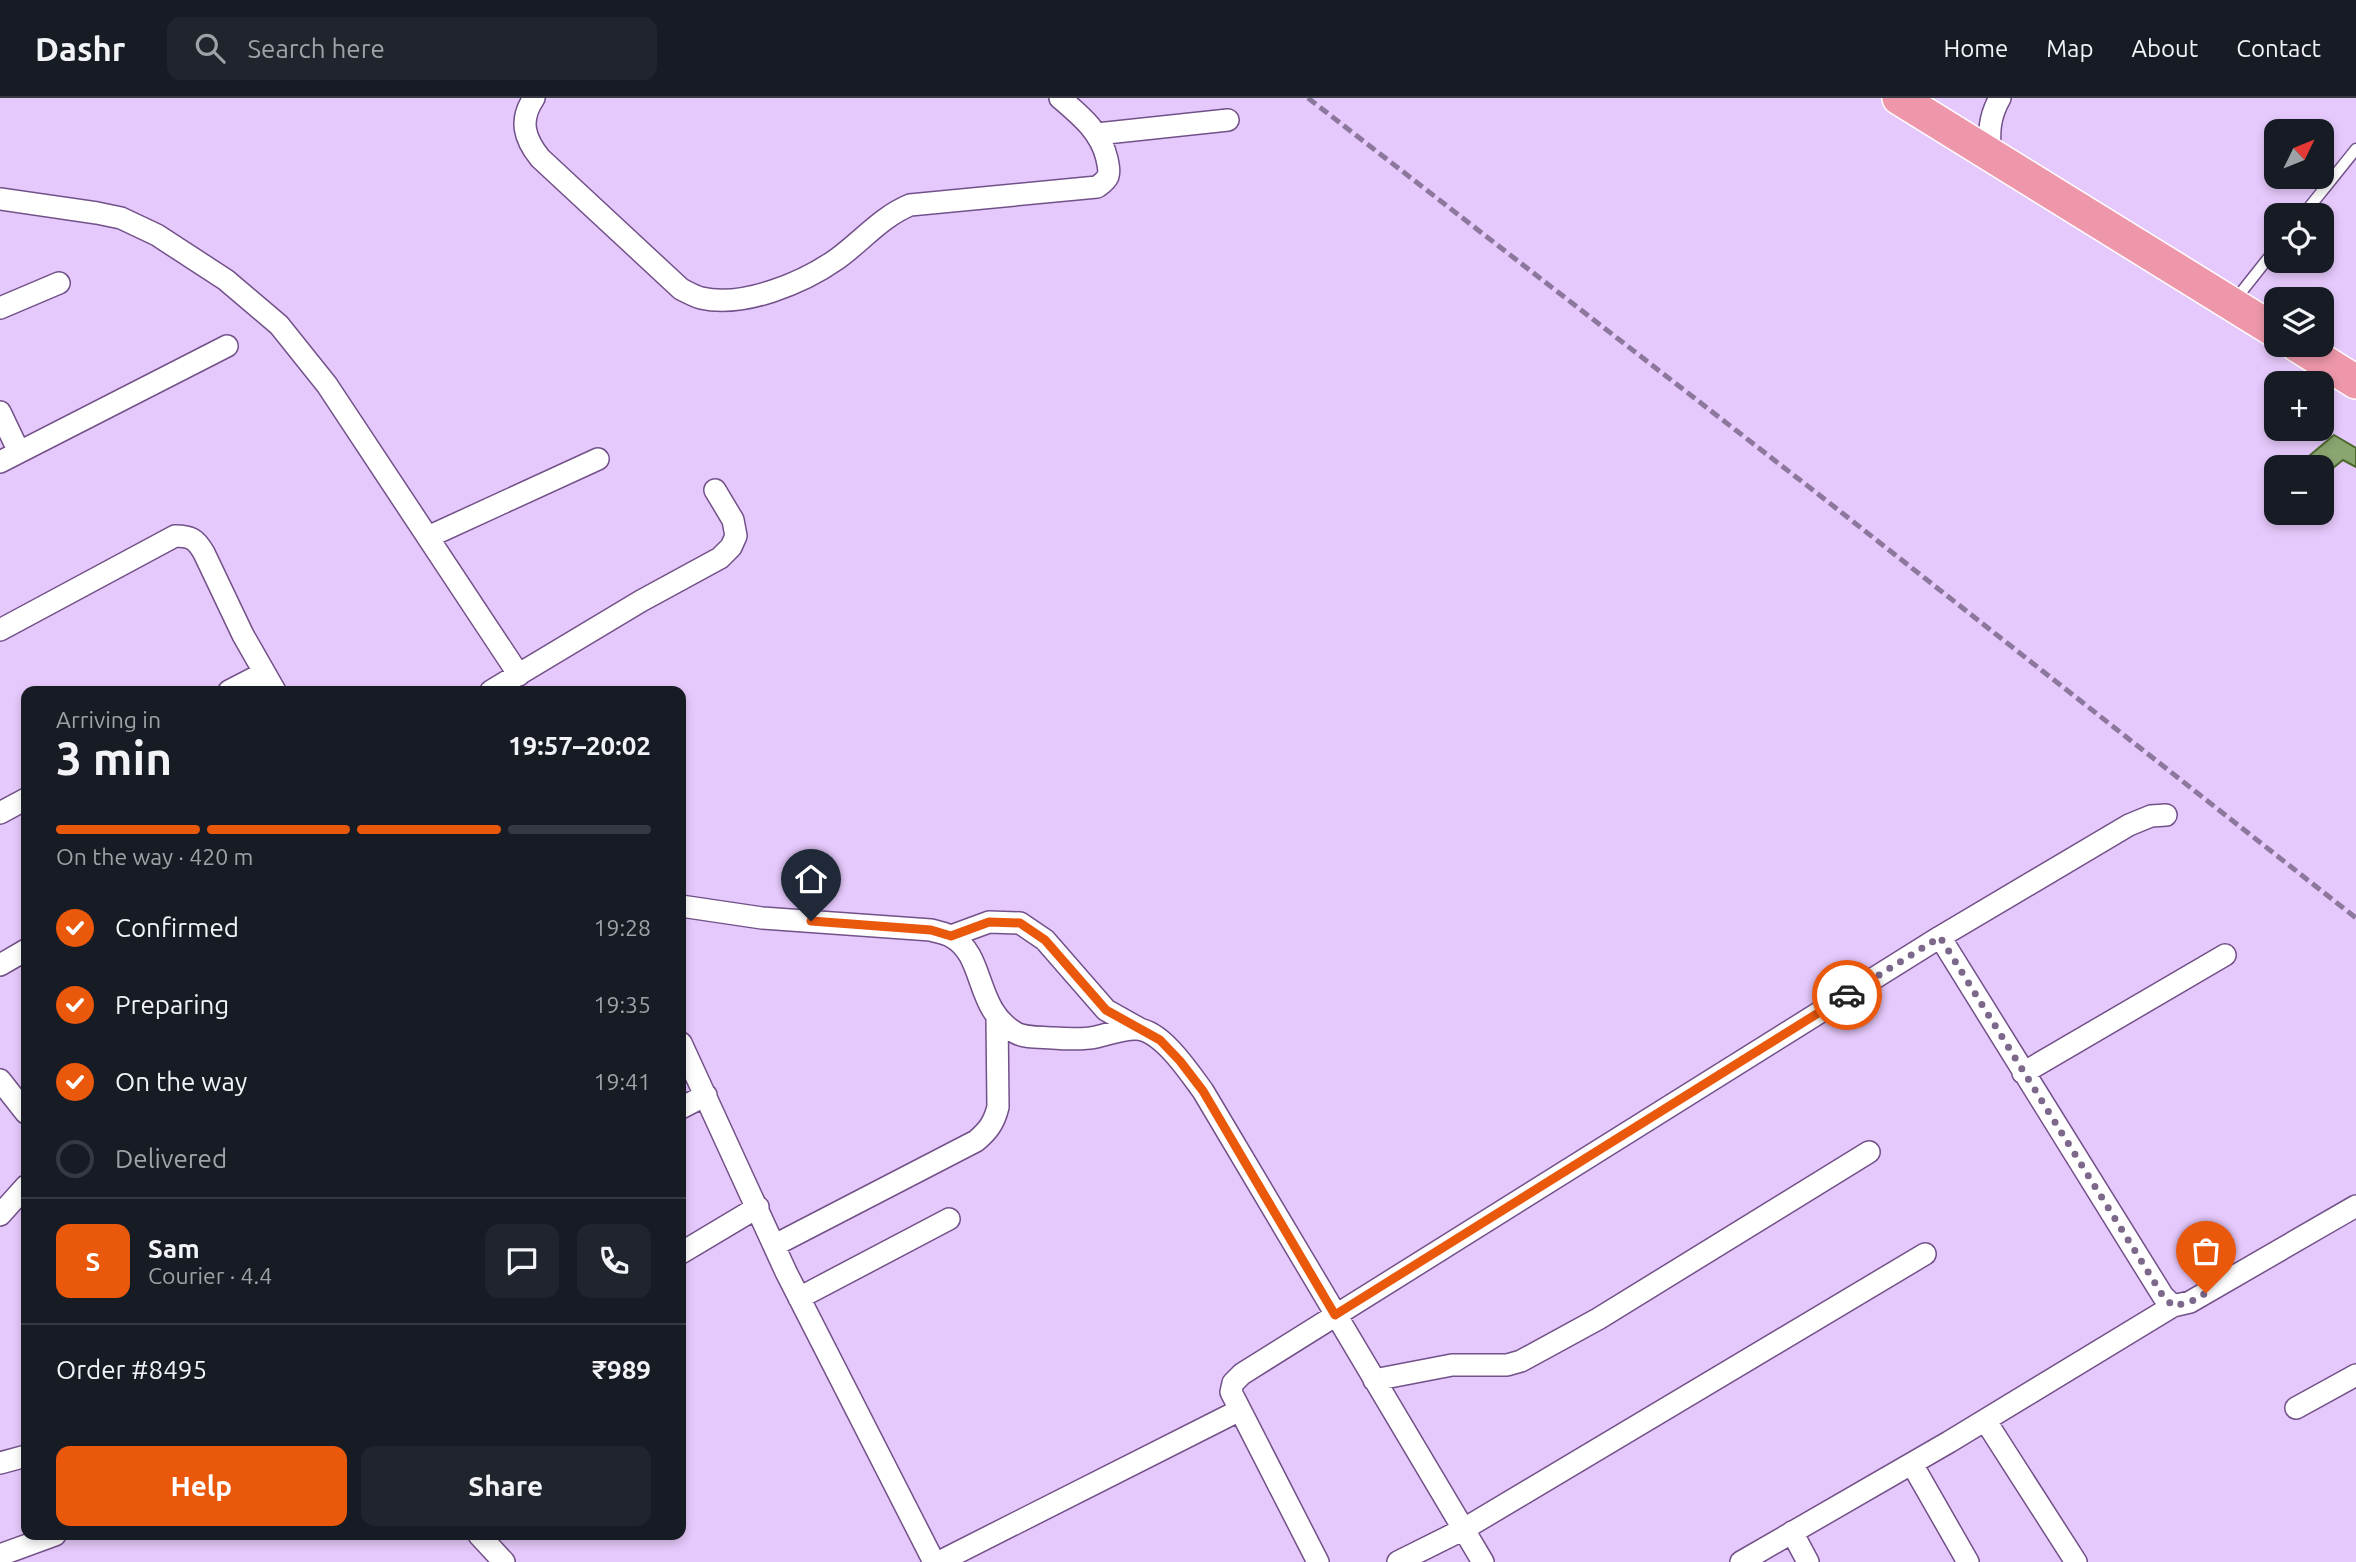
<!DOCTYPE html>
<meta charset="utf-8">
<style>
body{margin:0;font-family:Ubuntu,sans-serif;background:#20242c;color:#f1f3f6;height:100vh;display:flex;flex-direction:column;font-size:26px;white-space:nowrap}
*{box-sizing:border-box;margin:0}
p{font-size:23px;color:#9ea1a6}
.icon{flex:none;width:38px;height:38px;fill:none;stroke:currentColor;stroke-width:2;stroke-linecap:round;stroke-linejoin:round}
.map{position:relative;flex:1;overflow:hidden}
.drawer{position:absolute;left:21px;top:588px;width:665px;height:854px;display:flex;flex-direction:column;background:#171b24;border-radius:14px;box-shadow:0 4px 10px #0003}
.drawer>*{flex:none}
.needle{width:46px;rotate:47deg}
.tools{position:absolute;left:2264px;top:21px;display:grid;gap:14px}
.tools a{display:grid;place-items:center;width:70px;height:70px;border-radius:14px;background:#171b24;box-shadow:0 4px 10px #0003;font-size:35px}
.pin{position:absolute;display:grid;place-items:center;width:60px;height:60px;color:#fff;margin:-72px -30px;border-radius:50% 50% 50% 0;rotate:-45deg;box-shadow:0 0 7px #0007}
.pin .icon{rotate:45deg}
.courier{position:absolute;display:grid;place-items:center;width:70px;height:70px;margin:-35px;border:5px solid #ea580c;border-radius:50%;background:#fff;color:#222;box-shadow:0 2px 9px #0007}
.overview em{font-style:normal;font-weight:600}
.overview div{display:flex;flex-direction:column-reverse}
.overview{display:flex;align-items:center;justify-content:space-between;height:119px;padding:0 35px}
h1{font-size:46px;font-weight:600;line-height:52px}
.bar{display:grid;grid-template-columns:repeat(4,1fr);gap:10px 7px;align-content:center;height:84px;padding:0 35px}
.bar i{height:9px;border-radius:5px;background:#363941}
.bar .active{background:#ea580c}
.bar p{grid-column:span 4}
.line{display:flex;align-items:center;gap:18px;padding:0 35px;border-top:2px solid #363941}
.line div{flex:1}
.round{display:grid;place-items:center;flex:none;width:74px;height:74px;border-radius:14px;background:#20242c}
ol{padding:0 35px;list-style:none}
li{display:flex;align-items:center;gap:21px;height:77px}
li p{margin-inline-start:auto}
li .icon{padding:7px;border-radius:50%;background:#ea580c;color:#fff;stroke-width:4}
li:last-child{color:#9ea1a6}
li i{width:38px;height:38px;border:4px solid #363941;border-radius:50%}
.button{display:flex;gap:14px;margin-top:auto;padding:14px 35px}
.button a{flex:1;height:80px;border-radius:14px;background:#ea580c;color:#fff;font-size:28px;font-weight:600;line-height:80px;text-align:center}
.button a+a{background:#20242c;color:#f1f3f6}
header{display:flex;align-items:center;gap:42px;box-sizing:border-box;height:98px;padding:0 35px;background:#171b24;border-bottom:2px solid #363941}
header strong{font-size:33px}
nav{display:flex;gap:38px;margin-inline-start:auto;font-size:24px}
.search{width:490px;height:63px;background:#20242c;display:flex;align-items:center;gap:18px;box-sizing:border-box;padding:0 24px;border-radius:14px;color:#9ea1a6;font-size:26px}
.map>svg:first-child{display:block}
</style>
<header>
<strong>Dashr</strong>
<div class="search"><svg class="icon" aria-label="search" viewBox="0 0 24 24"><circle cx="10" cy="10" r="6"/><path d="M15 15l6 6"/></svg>Search here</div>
<nav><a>Home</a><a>Map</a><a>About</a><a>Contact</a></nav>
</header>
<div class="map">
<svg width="2356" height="1464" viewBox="0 0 2356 1464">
<rect width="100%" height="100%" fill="#e6c9fc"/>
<!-- building -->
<path fill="#8aa570" stroke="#4d6a2d" stroke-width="2" d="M2334,337L2356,350V369L2343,362L2322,379V369H2296Z"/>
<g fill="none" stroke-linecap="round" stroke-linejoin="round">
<defs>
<path id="lane" d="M2303,117L2356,51
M2235,202L2277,149"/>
<path id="street" d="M534,0C519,22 524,40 540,60L681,191C687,194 694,198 701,200C743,210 803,185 837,161C862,143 881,119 910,107L1097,89C1101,86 1106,83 1108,78C1110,72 1108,67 1107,61C1101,34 1080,17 1060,0
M1097,36L1228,22
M1990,56C1989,34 1989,19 2000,0
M0,101L97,115L121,120L157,137L226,182L279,227L327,287L519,577
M0,210L59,185
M0,314L19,354
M0,364L227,248
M428,439L598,361
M0,532L175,438C191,438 196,441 204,455L243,537L275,593
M229,593L264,575
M491,593L641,503L720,460L731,449L736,438L733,422L715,392
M0,715L26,701
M681,808L762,820L931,832C937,834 946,835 952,839C986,858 974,911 1016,935C1025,940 1042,939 1053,940C1067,941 1082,942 1096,939C1109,936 1124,930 1138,931C1163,934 1189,974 1203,993L1483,1464
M951,838L989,824L1020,825L1045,842L1106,912L1140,931
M1940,839L2163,1198L2173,1208L2190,1204L2356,1108
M0,867L26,852
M681,945L786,1174L934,1464
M2023,975L2225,857
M0,982L26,1015
M681,1010L706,997
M0,1117L26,1088
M775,1147L976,1043C988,1033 994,1025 998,1009L997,919
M681,1155L758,1109
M799,1200L949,1121
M1374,1282L1452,1267H1507L1521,1263L1598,1221L1869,1054
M2296,1310L2356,1277
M1985,1322L2076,1464
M0,1365L26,1358
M1912,1366L1968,1464
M1792,1434L1808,1464
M479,1437L504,1464
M0,1457L55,1437
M939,1464L1240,1312
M1318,1464L1231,1294L1233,1285L1242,1276L1940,839L2129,727L2151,718L2166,717
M1398,1464L1464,1431L1925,1156
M1741,1464L1949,1344L2173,1208"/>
<path id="primary" d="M1899,0L2277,234
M2297,247L2356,284"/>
</defs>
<!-- lane casing -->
<use href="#lane" stroke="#725189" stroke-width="13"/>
<!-- street casing -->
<use href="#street" stroke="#725189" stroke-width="24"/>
<!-- primary casing -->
<use href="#primary" stroke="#fff" stroke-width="36"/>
<!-- lane -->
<use href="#lane" stroke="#fff" stroke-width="10"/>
<!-- street -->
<use href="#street" stroke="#fff" stroke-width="21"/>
<!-- primary -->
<use href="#primary" stroke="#ee97aa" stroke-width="33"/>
<!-- rail -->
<path stroke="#8d789d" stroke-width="5" stroke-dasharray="10 5" stroke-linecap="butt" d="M1308,0L1818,396L2356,820"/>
</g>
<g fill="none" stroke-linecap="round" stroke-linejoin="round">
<!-- done -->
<path stroke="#7b688a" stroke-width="7" stroke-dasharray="0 12.6" d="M1847,897L1940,839L2163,1198L2173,1208L2190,1204L2206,1195"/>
<!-- route -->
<path stroke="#ea580c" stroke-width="9" d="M811,823L931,832L951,838L989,824L1020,825L1045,842L1106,912L1160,942L1180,963L1203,993L1335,1217L1847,897"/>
</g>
</svg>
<div class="tools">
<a><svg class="needle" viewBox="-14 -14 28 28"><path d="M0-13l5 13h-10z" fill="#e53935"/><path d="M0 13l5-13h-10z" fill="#9ea1a6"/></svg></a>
<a><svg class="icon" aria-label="locate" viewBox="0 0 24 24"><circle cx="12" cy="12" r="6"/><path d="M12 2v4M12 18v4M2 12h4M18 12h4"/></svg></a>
<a><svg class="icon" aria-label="layers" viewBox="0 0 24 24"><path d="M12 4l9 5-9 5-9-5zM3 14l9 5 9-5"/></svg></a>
<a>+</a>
<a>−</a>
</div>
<div class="pin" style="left:2206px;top:1195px;background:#ea580c"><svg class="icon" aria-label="bag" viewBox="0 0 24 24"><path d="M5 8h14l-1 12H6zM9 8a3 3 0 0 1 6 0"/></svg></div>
<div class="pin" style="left:811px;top:823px;background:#1f2937"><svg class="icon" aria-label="home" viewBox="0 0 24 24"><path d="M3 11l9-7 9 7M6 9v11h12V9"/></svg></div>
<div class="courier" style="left:1847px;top:897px"><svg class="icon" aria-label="car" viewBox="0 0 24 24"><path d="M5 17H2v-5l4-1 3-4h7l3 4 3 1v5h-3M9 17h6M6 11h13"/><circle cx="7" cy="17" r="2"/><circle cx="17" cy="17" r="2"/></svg></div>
<section class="drawer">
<div class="overview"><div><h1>3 min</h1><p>Arriving in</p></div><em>19:57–20:02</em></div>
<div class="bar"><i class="active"></i><i class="active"></i><i class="active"></i><i></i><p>On the way · 420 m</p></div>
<ol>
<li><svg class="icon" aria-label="check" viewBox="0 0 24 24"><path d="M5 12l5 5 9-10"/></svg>Confirmed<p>19:28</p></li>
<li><svg class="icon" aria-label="check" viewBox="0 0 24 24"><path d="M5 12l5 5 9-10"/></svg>Preparing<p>19:35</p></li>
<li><svg class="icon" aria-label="check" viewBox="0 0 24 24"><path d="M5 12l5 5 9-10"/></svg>On the way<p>19:41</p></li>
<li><i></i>Delivered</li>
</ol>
<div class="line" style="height:126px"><b class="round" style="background:#ea580c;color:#fff">S</b><div><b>Sam</b><p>Courier · 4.4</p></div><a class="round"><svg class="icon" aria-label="chat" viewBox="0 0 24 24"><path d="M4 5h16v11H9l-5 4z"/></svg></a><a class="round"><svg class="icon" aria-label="phone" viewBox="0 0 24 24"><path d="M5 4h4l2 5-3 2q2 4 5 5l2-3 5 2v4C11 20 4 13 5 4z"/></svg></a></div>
<div class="line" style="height:91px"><div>Order #8495</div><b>₹989</b></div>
<div class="button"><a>Help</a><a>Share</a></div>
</section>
</div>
